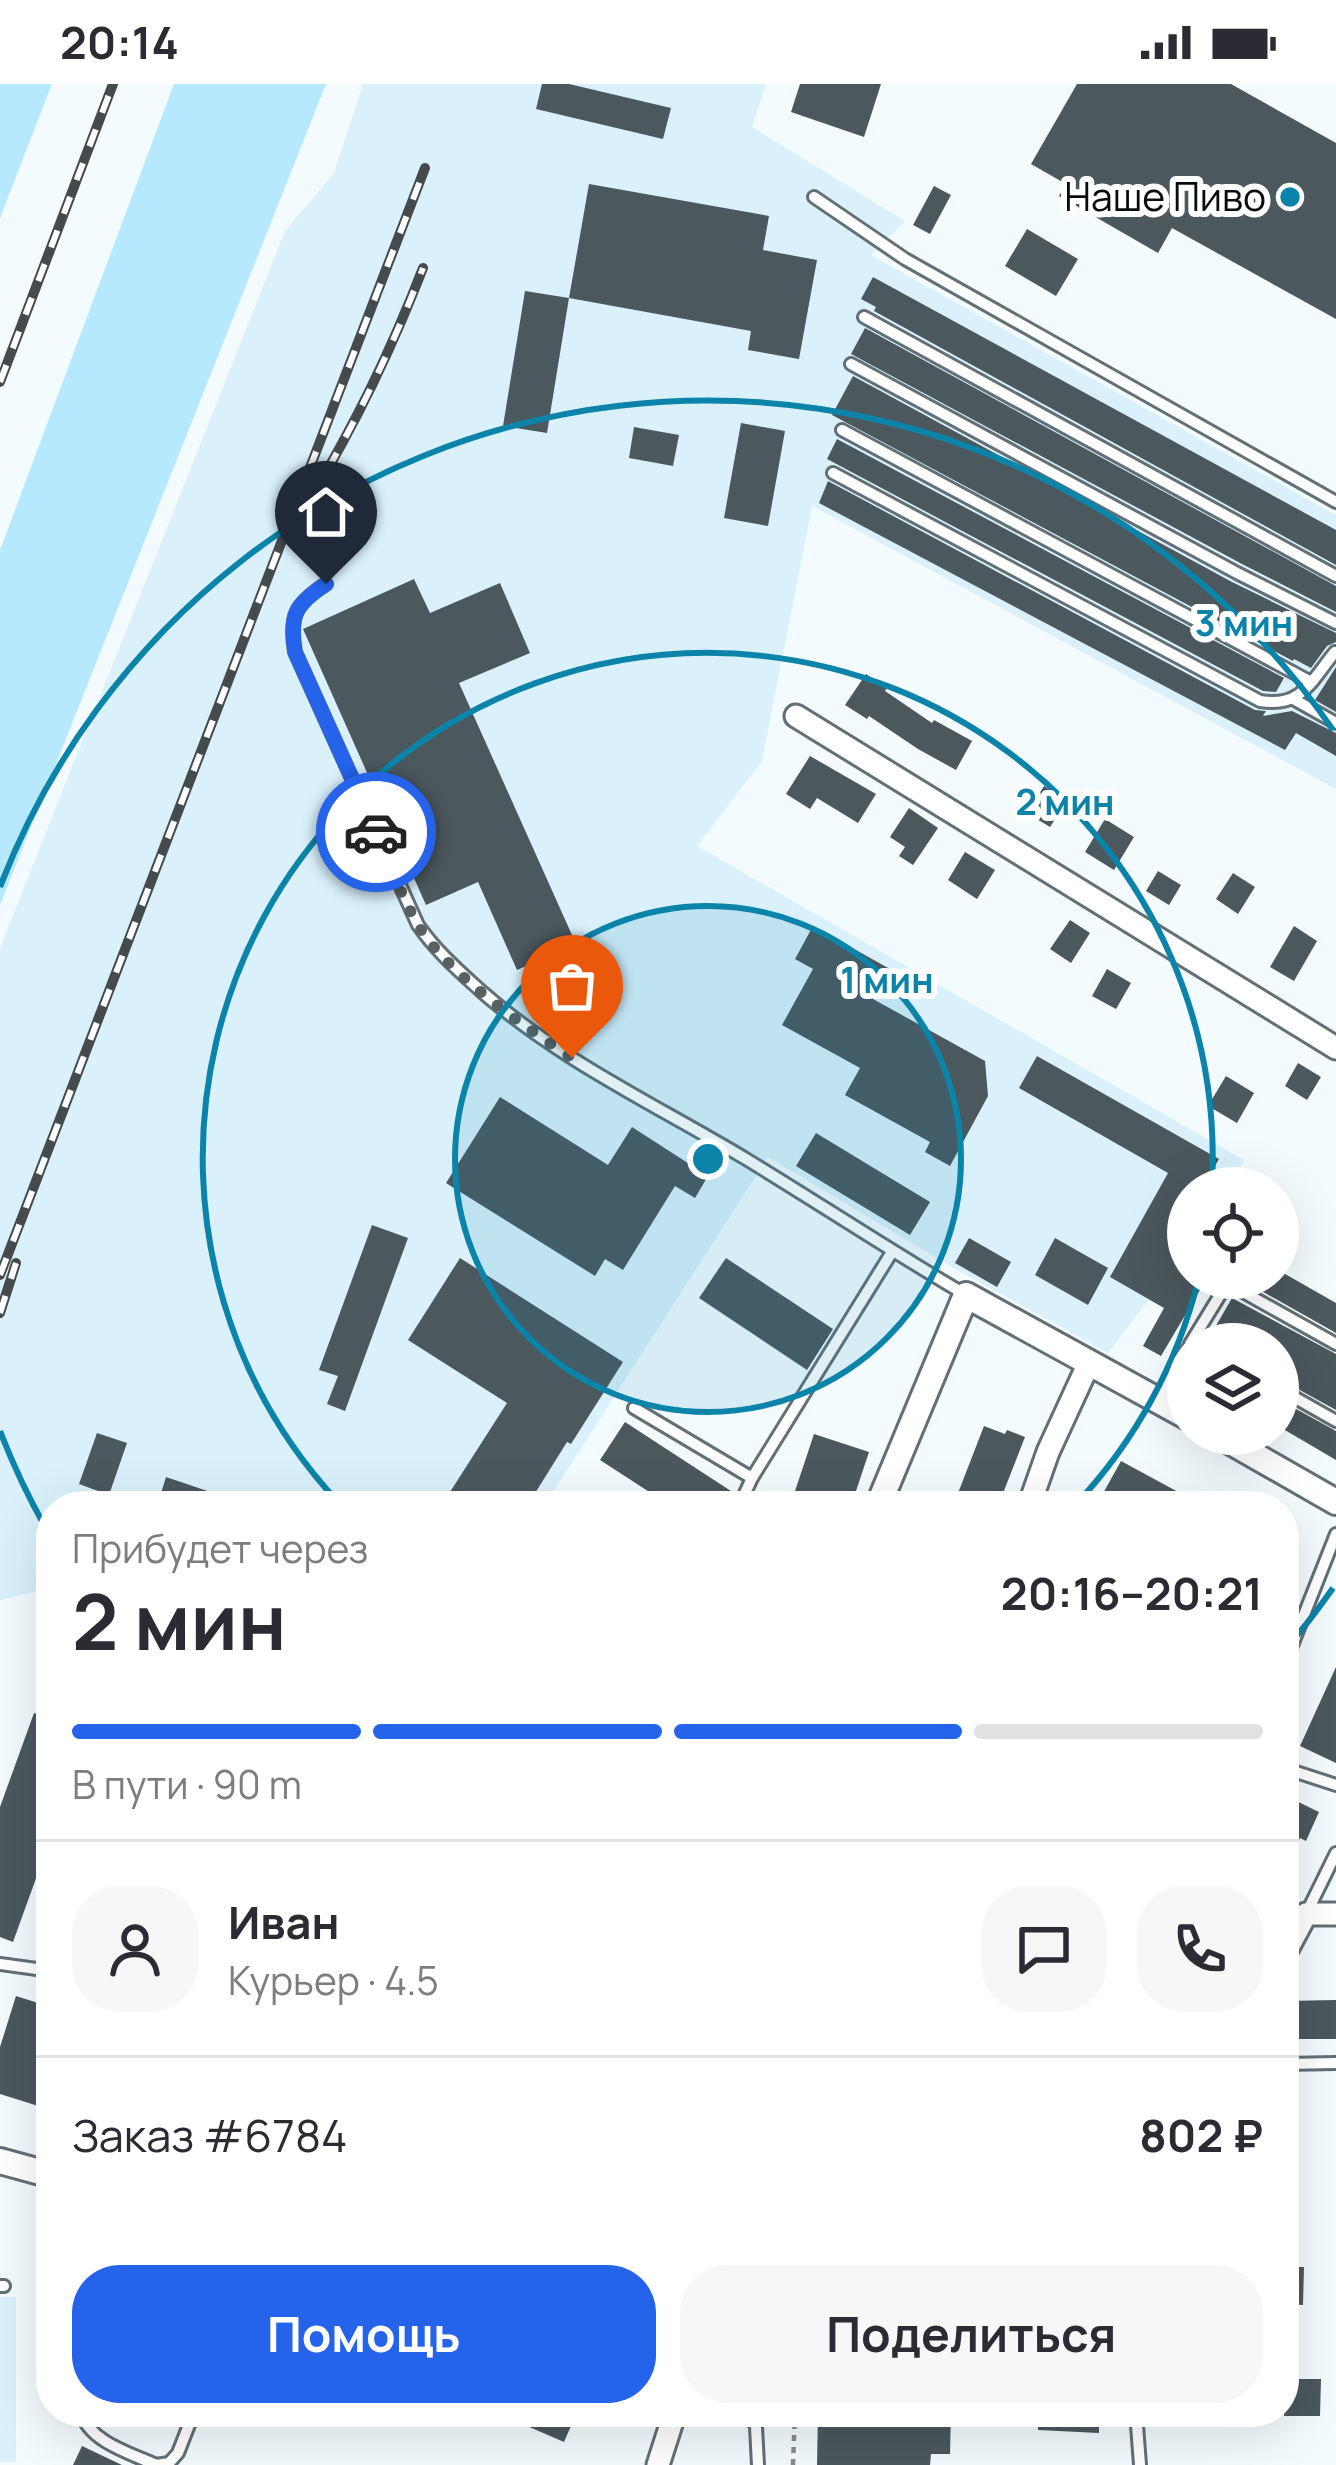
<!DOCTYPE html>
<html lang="ru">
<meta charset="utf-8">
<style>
body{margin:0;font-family:Manrope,sans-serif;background:#f7f7f7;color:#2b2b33;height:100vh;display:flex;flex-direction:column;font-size:45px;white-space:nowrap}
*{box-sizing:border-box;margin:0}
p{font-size:39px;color:#7c7c81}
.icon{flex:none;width:66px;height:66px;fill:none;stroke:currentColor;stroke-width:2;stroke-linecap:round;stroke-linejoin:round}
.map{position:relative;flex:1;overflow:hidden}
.sheet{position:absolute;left:36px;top:1407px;width:1263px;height:936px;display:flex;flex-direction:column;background:#fff;border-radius:48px;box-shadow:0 12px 48px #0002}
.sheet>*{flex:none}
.fabs{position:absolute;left:1167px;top:1083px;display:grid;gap:24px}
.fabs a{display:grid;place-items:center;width:132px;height:132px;border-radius:50%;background:#fff;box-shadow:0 12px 48px #0002;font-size:60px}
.pin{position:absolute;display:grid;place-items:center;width:102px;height:102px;color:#fff;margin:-123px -51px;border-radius:50% 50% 50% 0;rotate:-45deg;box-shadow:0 0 12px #0007}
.pin .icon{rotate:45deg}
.courier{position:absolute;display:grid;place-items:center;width:120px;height:120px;margin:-60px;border:9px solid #2563eb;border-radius:50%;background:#fff;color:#222;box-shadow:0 3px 15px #0007}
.summary em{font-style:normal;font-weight:700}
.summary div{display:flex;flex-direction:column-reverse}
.summary{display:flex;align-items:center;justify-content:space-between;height:204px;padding:0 36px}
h1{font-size:78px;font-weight:700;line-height:90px}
.bar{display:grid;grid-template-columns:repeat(4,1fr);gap:18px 12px;align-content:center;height:144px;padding:0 36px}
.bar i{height:15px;border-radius:9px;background:#e1e1e2}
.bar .active{background:#2563eb}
.bar p{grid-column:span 4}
.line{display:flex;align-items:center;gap:30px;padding:0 36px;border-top:3px solid #e1e1e2}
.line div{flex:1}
.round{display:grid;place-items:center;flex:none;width:126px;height:126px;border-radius:48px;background:#f7f7f7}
.primary-button{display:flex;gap:24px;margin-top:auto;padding:24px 36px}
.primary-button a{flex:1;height:138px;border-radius:48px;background:#2563eb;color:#fff;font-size:48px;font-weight:700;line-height:138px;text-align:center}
.primary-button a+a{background:#f7f7f7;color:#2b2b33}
.status{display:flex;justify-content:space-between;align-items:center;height:84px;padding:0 60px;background:#fff;direction:ltr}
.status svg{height:33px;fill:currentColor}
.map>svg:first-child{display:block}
</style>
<div class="status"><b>20:14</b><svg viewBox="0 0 49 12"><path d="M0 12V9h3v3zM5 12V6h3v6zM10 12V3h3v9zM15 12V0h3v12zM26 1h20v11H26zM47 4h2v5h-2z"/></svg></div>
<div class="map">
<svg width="1336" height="2381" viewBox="0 0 1336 2381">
<rect width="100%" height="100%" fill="#f4fbfe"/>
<!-- built -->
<path fill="#daf1fc" d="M363,0H766L752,43L905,137L871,171L1336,431V705L812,422L762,677L697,762L1244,1076L1228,1104H1188V1164L1108,1269L950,1182L768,1073L544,1422H51V1504L0,1516V864L285,147L334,89Z
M0,2213H16V2378H0Z"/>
<!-- green -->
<path fill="#b6e8fe" d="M0,0H52L0,134Z
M174,0H326L0,821V466Z"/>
<!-- building -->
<path fill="#4b585e" d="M542,0H569L671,24L663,55L536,25Z
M800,0H881L864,53L791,28Z
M1077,0H1231L1336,59V235L1172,144L1158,169L1059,112L1066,100L1031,80Z
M589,100L769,132L763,166L817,176L799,275L748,266L751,247L569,214Z
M934,102L951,111L930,150L913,141Z
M1027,145L1078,175L1056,212L1005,182Z
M873,193L1336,446V481L874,227L876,223L861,215Z
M525,207L569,214L547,349L503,342Z
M865,244L1336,502V528L1242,480L851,270Z
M853,292L1232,498L1336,549V558L1327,562L1311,584L1294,575L1293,577L832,331Z
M741,339L785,347L768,442L724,434Z
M634,343L679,351L673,382L629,374Z
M837,355L1284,594L1276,608L1263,607L827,375Z
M828,397L1255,626L1266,627L1263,632L1292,627L1336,649V672L1296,649L1285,666L819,419Z
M414,495L430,529L500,499L530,569L459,599L576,860L517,886L478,798L426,821L303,545Z
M1336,583V628L1315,616Z
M866,590L887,604L885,607L932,639L934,636L972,657L956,686L918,665L869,632L867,635L845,621Z
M810,672L876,710L858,739L817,714L810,725L786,710Z
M1044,702L1067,717L1050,743L1027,729Z
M909,724L938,744L913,781L899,772L905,763L890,753Z
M1105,735L1134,753L1114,786L1085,768Z
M965,768L995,786L977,815L948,796Z
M1158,787L1181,801L1169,821L1146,807Z
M1233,789L1255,803L1238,830L1216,815Z
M1070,836L1090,849L1071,879L1050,865Z
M813,842L890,885L873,915L985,977L988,1012L950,1082L925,1068L930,1058L845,1011L860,984L782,941L813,885L795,875Z
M1294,842L1317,857L1294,897L1270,883Z
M1107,885L1131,899L1116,925L1092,912Z
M1037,972L1219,1075L1202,1104H1188V1194H1207L1161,1272L1143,1262L1164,1224L1110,1193L1168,1089L1019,1004Z
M1298,979L1321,993L1307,1016L1285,1002Z
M1226,992L1254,1009L1237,1039L1208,1022Z
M500,1013L608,1081L632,1043L708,1092L695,1114L675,1102L623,1186L605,1175L595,1192L446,1099Z
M816,1049L930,1118L910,1151L796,1082Z
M372,1141L408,1154L345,1327L327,1320L338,1292L319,1286Z
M969,1154L1011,1178L997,1203L955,1179Z
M1055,1154L1108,1184L1088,1221L1035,1191Z
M460,1174L623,1278L571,1360L567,1358L527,1422H441L507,1319L408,1256Z
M726,1174L833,1245L807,1286L699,1214Z
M1278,1186L1336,1219V1249L1242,1196L1243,1194H1278Z
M1232,1214L1336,1270V1326L1278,1294V1260H1224L1210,1252Z
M1278,1315L1336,1347V1376L1278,1342Z
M625,1338L734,1409L727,1422H671L600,1376Z
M984,1342L1005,1350L1007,1346L1025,1353L998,1422H953Z
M97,1349L127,1359L109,1411L79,1400Z
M814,1350L869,1368L851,1422H790Z
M1121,1377L1204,1422H1096Z
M166,1393L243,1419V1422H157Z
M1336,1583V1679L1300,1662Z
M34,1629L51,1635V1753L13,1858L0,1853V1723Z
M1284,1711L1319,1728L1306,1757L1300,1754L1284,1788Z
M16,1912L51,1923V2026L0,2010V1963Z
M1336,1916V1955H1284V1917Z
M1284,2183H1304L1303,2221L1284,2220Z
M1284,2295H1321L1320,2332H1284Z
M495,2328H577L564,2358Z
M818,2328H951L950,2370H931L930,2381H817Z
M1039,2328H1099V2349L1038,2346Z
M82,2362L122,2381H73Z"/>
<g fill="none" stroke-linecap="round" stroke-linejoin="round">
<defs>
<path id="service" d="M814,113L905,175L1336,418
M864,233L1336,492
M851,280L1237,489L1336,539
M842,346L1311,598
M833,389L1260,617C1302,624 1311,597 1335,568
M326,500C295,520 289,532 295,568L418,841C436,867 458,886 481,907C561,977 656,1021 746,1075C820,1120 891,1167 966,1211
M1295,616L1336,639
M1190,1260L1220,1211L1227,1204H1236L1336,1260
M1278,1304L1336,1337
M1157,1316L1188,1264
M634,1324L752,1394
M739,1422L752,1394L892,1168
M1284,1573L1287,1574L1336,1450
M1284,1684L1336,1701
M1306,1830L1336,1769
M0,1880L51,1887
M1284,1980L1336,1979
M0,2202H4
M81,2328C89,2358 130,2369 156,2381
M749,2328L756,2343L758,2381
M1136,2328L1140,2381
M156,2381L169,2379L178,2369L194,2328"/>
<path id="minor" d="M796,632L1336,964
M1029,1422L1048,1368L1088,1281
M1284,1871L1306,1830H1336
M658,2381L675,2328"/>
<path id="tertiary" d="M1217,1350L1336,1418
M878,1422L966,1211L1188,1333
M0,2077L51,2091"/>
</defs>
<!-- service casing -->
<use href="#service" stroke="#627076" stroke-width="16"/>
<!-- minor casing -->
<use href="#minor" stroke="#627076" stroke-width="27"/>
<!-- tertiary casing -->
<use href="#tertiary" stroke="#627076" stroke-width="30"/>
<!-- path -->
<path stroke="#858b8e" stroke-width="4.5" stroke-dasharray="6 6" stroke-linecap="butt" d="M793,2381L795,2328"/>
<!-- service -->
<use href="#service" stroke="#fff" stroke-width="10"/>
<!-- minor -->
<use href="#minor" stroke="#fff" stroke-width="21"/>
<!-- tertiary -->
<use href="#tertiary" stroke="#fff" stroke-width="24"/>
<defs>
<path id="rail" d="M0,298L113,0
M310,416C356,338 390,269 423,184
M0,1191L425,84
M0,1229L16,1179"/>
</defs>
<!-- rail casing -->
<use href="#rail" stroke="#454b4d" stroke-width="10"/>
<!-- rail -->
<use href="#rail" stroke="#fff" stroke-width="6" stroke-dasharray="18" stroke-linecap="butt"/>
</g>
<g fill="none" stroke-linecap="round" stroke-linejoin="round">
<!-- done -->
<path stroke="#5a6062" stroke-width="12" stroke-dasharray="0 21.6" d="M376,748C389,779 401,812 418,841C445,888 526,944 572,974"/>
<!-- route -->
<path stroke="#2563eb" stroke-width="15" d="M326,500C295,520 289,532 295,568L376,748"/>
</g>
<!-- distance rings -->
<circle cx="708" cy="1075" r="253" fill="#0c84a9" fill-opacity=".12"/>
<g fill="none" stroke="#0c84a9" stroke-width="6">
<circle cx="708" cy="1075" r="253"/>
<path d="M1198 1197A505 505 0 0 1 1077 1419M339 1419A505 505 0 1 1 1212 1101"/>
<path d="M1333 1504A758 758 0 0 1 1284 1567M48 1448A758 758 0 0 1 0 1347M0 803A758 758 0 0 1 1333 646"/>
</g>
<!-- markers -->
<circle fill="#0c84a9" stroke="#fff" stroke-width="4.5" cx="1290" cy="113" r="12"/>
<g text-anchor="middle" stroke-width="12" stroke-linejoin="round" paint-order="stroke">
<!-- poi labels -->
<g font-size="39" fill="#070c0e" stroke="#fff" text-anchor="end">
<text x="1266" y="127">Наше Пиво</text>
</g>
</g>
<circle cx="708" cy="1075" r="18" fill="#0c84a9" stroke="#fff" stroke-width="6"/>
<g font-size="36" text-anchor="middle" font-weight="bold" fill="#0c84a9" stroke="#fff" stroke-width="12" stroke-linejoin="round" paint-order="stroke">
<text x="1244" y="552">3 мин</text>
<text x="1065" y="731">2 мин</text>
<text x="887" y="909">1 мин</text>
</g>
</svg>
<div class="fabs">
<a><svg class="icon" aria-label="locate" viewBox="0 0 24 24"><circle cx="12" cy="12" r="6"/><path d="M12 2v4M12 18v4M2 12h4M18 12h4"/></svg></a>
<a><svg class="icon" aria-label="layers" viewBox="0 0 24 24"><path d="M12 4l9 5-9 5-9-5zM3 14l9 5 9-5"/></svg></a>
</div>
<div class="pin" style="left:572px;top:974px;background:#ea580c"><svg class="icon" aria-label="bag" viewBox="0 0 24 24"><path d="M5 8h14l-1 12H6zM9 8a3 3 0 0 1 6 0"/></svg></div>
<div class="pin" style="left:326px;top:500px;background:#1f2937"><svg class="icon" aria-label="home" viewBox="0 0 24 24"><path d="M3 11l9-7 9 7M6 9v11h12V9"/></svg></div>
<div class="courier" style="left:376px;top:748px"><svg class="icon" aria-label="car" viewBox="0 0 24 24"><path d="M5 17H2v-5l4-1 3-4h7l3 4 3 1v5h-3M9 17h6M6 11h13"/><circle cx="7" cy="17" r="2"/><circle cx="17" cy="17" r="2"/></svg></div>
<section class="sheet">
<div class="summary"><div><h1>2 мин</h1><p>Прибудет через</p></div><em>20:16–20:21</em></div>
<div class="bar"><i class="active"></i><i class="active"></i><i class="active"></i><i></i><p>В пути · 90 m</p></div>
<div class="line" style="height:216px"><a class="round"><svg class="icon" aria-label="person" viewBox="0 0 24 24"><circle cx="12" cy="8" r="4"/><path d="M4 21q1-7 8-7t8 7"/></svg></a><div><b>Иван</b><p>Курьер · 4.5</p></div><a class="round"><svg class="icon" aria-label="chat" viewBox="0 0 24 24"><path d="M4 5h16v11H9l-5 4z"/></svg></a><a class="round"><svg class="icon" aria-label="phone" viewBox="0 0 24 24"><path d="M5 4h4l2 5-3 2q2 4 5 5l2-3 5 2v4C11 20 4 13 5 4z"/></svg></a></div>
<div class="line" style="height:156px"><div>Заказ #6784</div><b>802 ₽</b></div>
<div class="primary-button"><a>Помощь</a><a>Поделиться</a></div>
</section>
</div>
